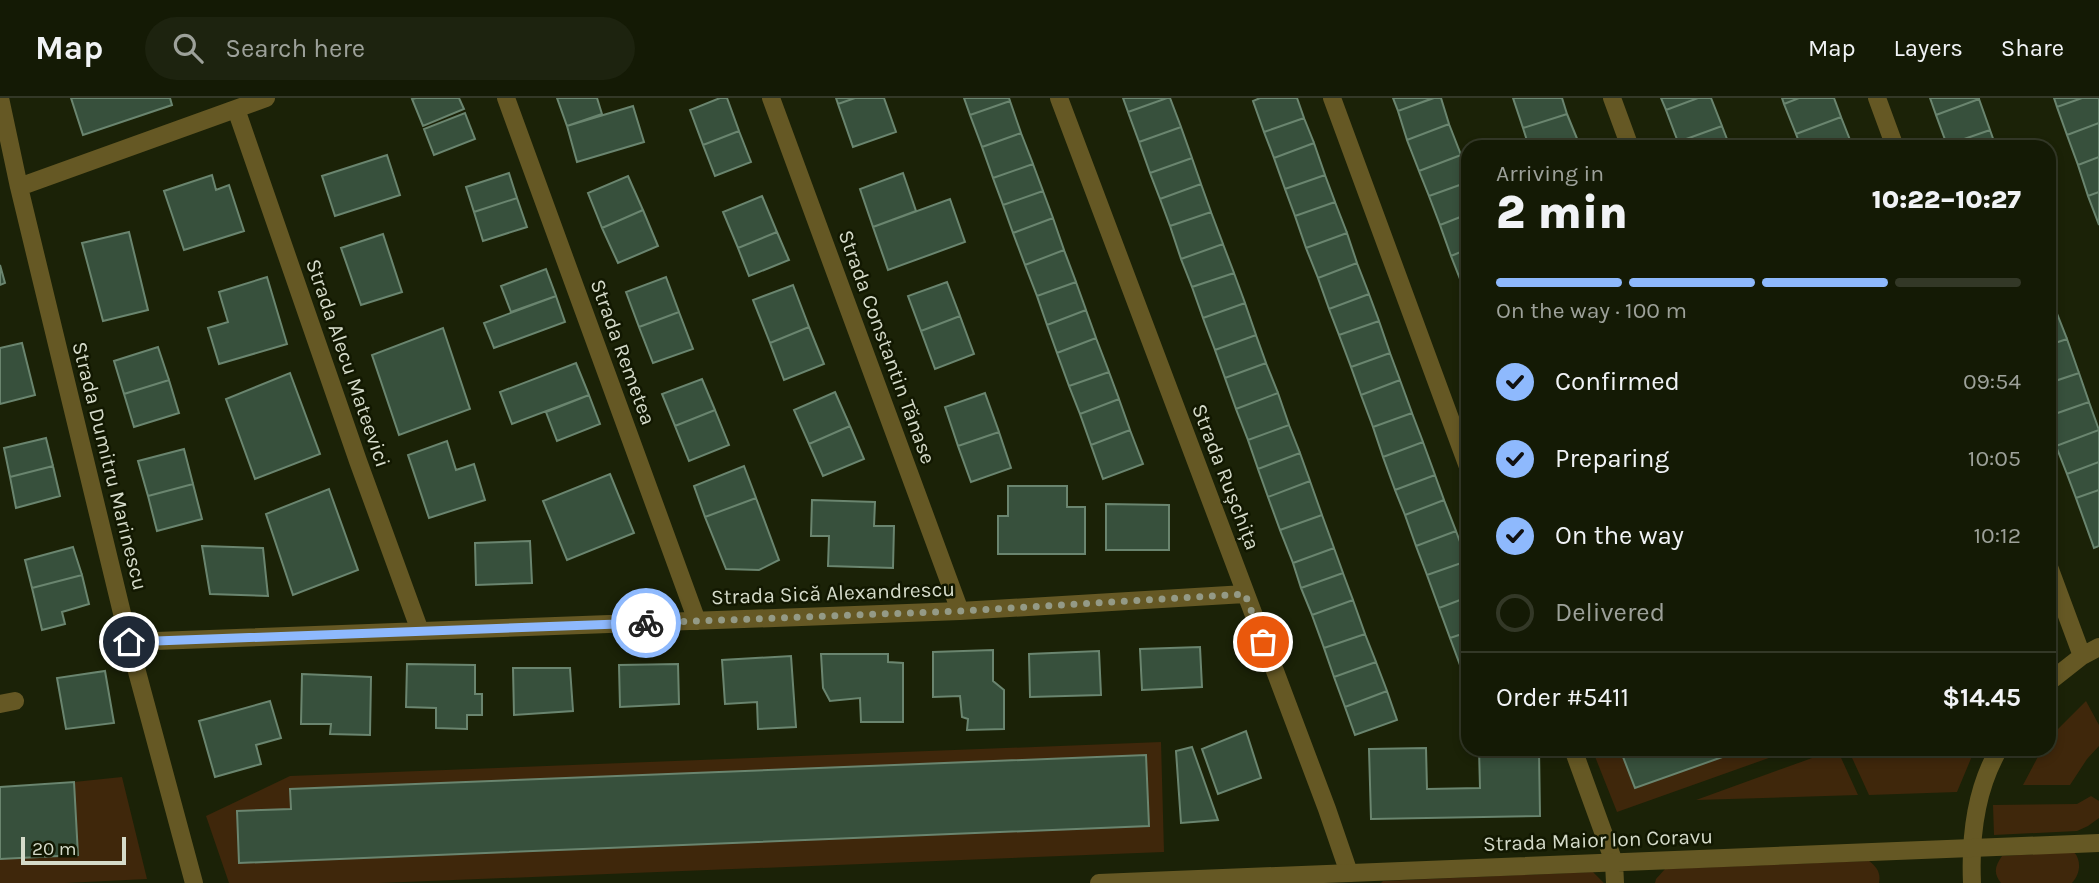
<!DOCTYPE html>
<meta charset="utf-8">
<style>
body{margin:0;font-family:Karla,sans-serif;background:#1d230f;color:#f1f3f6;height:100vh;display:flex;flex-direction:column;font-size:26px;white-space:nowrap}
*{box-sizing:border-box;margin:0}
p{font-size:23px;color:#9da19a}
.icon{flex:none;width:38px;height:38px;fill:none;stroke:currentColor;stroke-width:2;stroke-linecap:round;stroke-linejoin:round}
.map{position:relative;flex:1;overflow:hidden}
.details{position:absolute;left:1461px;top:42px;width:595px;height:616px;display:flex;flex-direction:column;background:#141a05;border-radius:21px;box-shadow:0 4px 10px #0003,0 0 0 2px #333827}
.details>*{flex:none}
.scale{position:absolute;left:21px;bottom:18px;width:105px;box-sizing:border-box;padding-left:7px;border:4px solid #d5dbca;border-top:0;font-size:19px;line-height:24px;white-space:nowrap;color:#d5dbca;-webkit-text-stroke:5px #121801;paint-order:stroke}
.pin{position:absolute;display:grid;place-items:center;width:60px;height:60px;color:#fff;margin:-30px;border:4px solid #fff;border-radius:50%;box-shadow:0 2px 7px #0007}
.courier{position:absolute;display:grid;place-items:center;width:70px;height:70px;margin:-35px;border:5px solid #8eb9fd;border-radius:50%;background:#fff;color:#222;box-shadow:0 2px 9px #0007}
.overview em{font-style:normal;font-weight:800}
.overview div{display:flex;flex-direction:column-reverse}
.overview{display:flex;align-items:center;justify-content:space-between;height:119px;padding:0 35px}
h1{font-size:46px;font-weight:800;line-height:52px}
.bar{display:grid;grid-template-columns:repeat(4,1fr);gap:10px 7px;align-content:center;height:84px;padding:0 35px}
.bar i{height:9px;border-radius:5px;background:#333827}
.bar .selected{background:#8eb9fd}
.bar p{grid-column:span 4}
.line{display:flex;align-items:center;gap:18px;padding:0 35px;border-top:2px solid #333827}
.line div{flex:1}
ol{padding:0 35px;list-style:none}
li{display:flex;align-items:center;gap:21px;height:77px}
li p{margin-inline-start:auto}
li .icon{padding:7px;border-radius:50%;background:#8eb9fd;color:#111;stroke-width:4}
li:last-child{color:#9da19a}
li i{width:38px;height:38px;border:4px solid #333827;border-radius:50%}
header{display:flex;align-items:center;gap:42px;box-sizing:border-box;height:98px;padding:0 35px;background:#141a05;border-bottom:2px solid #333827}
header strong{font-size:33px}
nav{display:flex;gap:38px;margin-inline-start:auto;font-size:24px}
.search{width:490px;height:63px;background:#1d230f;display:flex;align-items:center;gap:18px;box-sizing:border-box;padding:0 24px;border-radius:38px;color:#9da19a;font-size:26px}
.map>svg:first-child{display:block}
</style>
<header>
<strong>Map</strong>
<div class="search"><svg class="icon" aria-label="search" viewBox="0 0 24 24"><circle cx="10" cy="10" r="6"/><path d="M15 15l6 6"/></svg>Search here</div>
<nav><a>Map</a><a>Layers</a><a>Share</a></nav>
</header>
<div class="map">
<svg width="2099" height="785" viewBox="0 0 2099 785">
<rect width="100%" height="100%" fill="#1b2207"/>
<!-- green -->
<path fill="#3f270b" d="M2086,603L2099,627V648L2087,661L2070,687H2023L2042,651H2049V641L2052,637Z
M1161,644L1164,754L379,785H229L206,718L290,678Z
M1592,651H1794L1617,714Z
M1837,651L1858,697L1696,702Z
M1848,651H1975L1957,694L1869,697Z
M122,679L147,781L65,785H0V760L74,684Z
M2091,698L2099,703V720L2088,728L2077,733L1994,737L1993,707L2077,706Z
M2074,754C2082,763 2080,776 2072,785H2001C1993,775 1995,768 2002,758Z
M1869,763C1877,769 1881,775 1879,785H1655L1656,781L1665,771Z
M1593,774L1604,785H1381L1383,783Z"/>
<!-- building -->
<path fill="#37503c" stroke="#6a856f" stroke-width="2" d="M71,0H170L172,7L83,37Z
M416,0H459L464,11L423,28L412,1Z
M557,0H597L602,16L567,28Z
M720,0H727L739,33L703,47L690,12Z
M836,0H855L838,6Z
M855,0H884L896,34L853,49L838,6Z
M964,0H1009L1010,3L970,17Z
M1123,0H1167L1128,14Z
M1167,0H1170L1181,29L1139,44L1128,14Z
M1260,0H1297L1304,20L1264,34L1253,3Z
M1393,0H1434L1398,13Z
M1433,0H1441L1449,26L1407,42L1398,13Z
M1513,0H1562L1567,16L1523,30Z
M1661,0H1698L1666,12Z
M1698,0H1711L1722,28L1678,44L1666,12Z
M1782,0H1799L1784,6Z
M1799,0H1834L1841,19L1796,36L1784,6Z
M1930,0H1979V1L1936,17Z
M2054,0H2082L2057,9Z
M2082,0H2099V25L2067,37L2057,9Z
M1979,1L1990,32L1947,47L1936,17Z
M1010,3L1021,35L982,49L970,17Z
M633,8L644,44L577,64L567,28Z
M465,15L475,41L434,57L424,31Z
M1567,16L1578,43L1560,49H1529L1523,30Z
M1841,19L1852,47L1846,49H1801L1796,36Z
M1304,20L1314,45L1274,60L1264,34Z
M2099,25V59L2078,67L2067,37Z
M1449,26L1461,57L1419,73L1407,42Z
M1722,28L1730,49H1680L1678,44Z
M1181,29L1192,60L1150,75L1139,44Z
M1990,32L1996,49H1948L1947,47Z
M739,33L751,64L715,78L703,47Z
M1021,35L1033,66L993,80L982,49Z
M1578,43L1580,49H1560Z
M1314,45L1325,77L1285,91L1274,60Z
M387,57L400,97L335,118L322,78Z
M1461,57L1468,75V84L1429,98L1419,73Z
M2099,59V94L2088,98L2078,67Z
M1192,60L1201,86L1160,101L1150,75Z
M1033,66L1043,93L1003,107L993,80Z
M509,75L517,100L474,114L466,89Z
M903,75L916,113L873,129L860,91Z
M212,77L216,92L229,87L244,133L184,152L164,93Z
M1325,77L1335,104L1295,118L1285,91Z
M628,78L643,112L602,130L588,95Z
M1468,84V116L1440,127L1429,98Z
M1201,86L1211,114L1170,128L1160,101Z
M1043,93L1053,120L1013,135L1003,107Z
M2099,94V127L2088,98Z
M762,98L777,134L738,150L723,114Z
M517,100L527,129L483,143L474,114Z
M950,101L965,144L888,172L873,129Z
M1335,104L1347,135L1306,150L1295,118Z
M643,112L658,148L618,165L602,130Z
M1211,114L1223,146L1181,161L1170,128Z
M1468,116V151L1451,158L1440,127Z
M1053,120L1064,152L1025,167L1013,135Z
M129,134L148,212L103,223L82,145Z
M777,134L789,162L749,178L738,150Z
M1347,135L1357,165L1318,180L1306,150Z
M383,136L402,194L361,207L341,150Z
M1223,146L1234,175L1192,189L1181,161Z
M1468,151V189L1464,191L1451,158Z
M1064,152L1076,184L1037,198L1025,167Z
M1357,165L1369,196L1329,211L1318,180Z
M0,167L5,185L0,187Z
M546,171L556,198L511,214L501,188Z
M1234,175L1245,205L1203,220L1192,189Z
M267,179L287,246L219,266L208,230L228,224L219,194Z
M666,179L679,214L639,229L626,194Z
M947,184L960,218L921,233L908,198Z
M1076,184L1086,212L1047,227L1037,198Z
M793,187L809,229L770,245L753,202Z
M2049,194L2056,213L2049,215Z
M1369,196L1379,223L1339,237L1329,211Z
M556,198L565,224L494,250L484,225Z
M1245,205L1256,237L1215,252L1203,220Z
M1086,212L1096,240L1057,255L1047,227Z
M2056,213L2067,241L2049,247V215Z
M679,214L693,251L653,265L639,229Z
M960,218L974,256L935,271L921,233Z
M1379,223L1390,255L1351,269L1339,237Z
M809,229L824,266L784,282L770,245Z
M443,230L470,311L399,337L372,257Z
M1256,237L1266,265L1225,280L1215,252Z
M1096,240L1109,274L1069,288L1057,255Z
M2067,241L2079,275L2049,285V247Z
M22,245L35,297L0,306V250Z
M158,249L169,282L124,296L114,263Z
M1390,255L1400,282L1361,297L1351,269Z
M576,265L589,297L512,326L500,294Z
M1266,265L1278,295L1236,311L1225,280Z
M1109,274L1119,301L1080,316L1069,288Z
M290,275L320,356L255,381L226,301Z
M2079,275L2089,304L2049,318V285Z
M702,281L715,312L675,328L662,296Z
M169,282L179,315L134,329L124,296Z
M1400,282L1412,315L1373,329L1361,297Z
M835,294L850,328L809,346L794,312Z
M985,295L999,334L958,348L945,309Z
M1278,295L1289,327L1248,342L1236,311Z
M589,297L600,326L557,343L546,314Z
M1119,301L1130,332L1091,347L1080,316Z
M2089,304L2099,332L2056,348L2049,328V318Z
M715,312L729,347L689,363L675,328Z
M1412,315L1423,344L1383,359L1373,329Z
M1289,327L1300,355L1258,371L1248,342Z
M850,328L864,361L823,378L809,346Z
M1130,332L1143,366L1103,381L1091,347Z
M2099,332V364L2067,376L2056,348Z
M999,334L1011,370L971,384L958,348Z
M46,340L53,368L10,379L4,350Z
M447,343L456,372L474,366L485,402L429,420L408,357Z
M1423,344L1435,377L1395,392L1383,359Z
M184,351L193,386L148,398L138,363Z
M1300,355L1310,383L1268,399L1258,371Z
M2099,364V392L2076,400L2067,376Z
M53,368L60,398L16,410L10,379Z
M744,368L756,400L705,419L694,388Z
M610,376L634,435L567,462L543,403Z
M1435,377L1444,402L1405,417L1395,392Z
M1310,383L1322,417L1280,432L1268,399Z
M193,386L202,421L157,433L148,398Z
M1008,388H1067V409H1085V456H998V418H1008Z
M329,391L358,472L293,497L266,416Z
M2099,392V448L2094,450L2076,400Z
M756,400L779,462L759,472L726,471L705,419Z
M812,402L875,404L874,428H894L893,470L828,468L829,438H811Z
M1444,402L1456,433L1416,448L1405,417Z
M1106,406L1169,407V452H1106Z
M1322,417L1334,450L1293,465L1280,432Z
M1456,433L1467,463L1427,477L1416,448Z
M530,443L532,485L476,487L475,445Z
M202,448L263,450L268,498L210,496Z
M73,449L82,477L32,490L25,462Z
M1334,450L1343,475L1301,490L1293,465Z
M1467,463L1468,468V499L1439,510L1427,477Z
M1343,475L1353,502L1312,517L1301,490Z
M82,477L89,506L62,514L65,526L42,532L32,490Z
M1468,499V534L1450,540L1439,510Z
M1353,502L1365,536L1324,550L1312,517Z
M1468,534V564L1460,567L1450,540Z
M1365,536L1376,564L1334,579L1324,550Z
M1200,549L1202,589L1142,592L1140,551Z
M993,552V583L1004,592V631L967,632L968,621L962,619L960,598L933,599V554Z
M1099,553L1101,597L1030,599L1029,556Z
M821,556H888V564L903,565V624H861L860,600L830,603L823,590Z
M791,558L796,629L758,631L757,604L725,606L722,562Z
M1376,564L1387,593L1345,609L1334,579Z
M1468,564V589L1460,567Z
M407,566L475,567V596H482V617H467V631L436,630V610L406,609Z
M678,566L679,606L620,609L619,567Z
M513,570H570L573,613L514,617Z
M105,573L114,625L66,631L57,580Z
M302,576L371,579L370,637L330,636L331,626H301Z
M1387,593L1397,622L1355,637L1345,609Z
M270,603L281,640L256,647L261,666L215,679L199,623Z
M1246,633L1261,680L1218,696L1202,651Z
M1192,649L1218,722L1181,725L1176,653Z
M1426,650L1427,691L1480,690L1479,651H1539L1540,718L1371,721L1369,651Z
M1620,651H1745L1635,690Z
M1146,657L1149,728L239,765L237,713L291,711L290,691Z
M74,684L78,757L0,761V689Z"/>
<g fill="none" stroke-linecap="round" stroke-linejoin="round">
<!-- service -->
<path stroke="#655824" stroke-width="18" d="M0,606L15,603"/>
<!-- minor -->
<path stroke="#655824" stroke-width="18" d="M0,0L19,89L129,544L194,785
M506,0L697,523
M771,0L960,513
M1059,0L1327,711L1349,775
M1332,0L1468,369
M1612,0L1630,49
M1877,0L1895,49
M236,11L358,363L420,533
M19,89L266,0
M2049,469L2082,558
M129,544L960,513L1245,496
M2049,584L2082,558L2099,549
M1573,651L1614,764
M1972,785C1970,739 1975,692 1999,651"/>
<!-- tertiary -->
<path stroke="#655824" stroke-width="18" d="M1614,764L1615,785
M1099,785L2099,745"/>
</g>
<g fill="none" stroke-linecap="round" stroke-linejoin="round">
<!-- done -->
<path stroke="#949a86" stroke-width="7" stroke-dasharray="0 12.6" d="M646,525L960,513L1245,496L1263,544"/>
<!-- route -->
<path stroke="#8eb9fd" stroke-width="9" d="M129,544L646,525"/>
</g>
<g text-anchor="middle" stroke-width="5" stroke-linejoin="round" paint-order="stroke">
<!-- street labels -->
<g font-size="21" fill="#d5dbca" stroke="#121801">
<text transform="translate(887 249) rotate(70)" y="7">Strada Constantin Tănase</text>
<text transform="translate(623 254) rotate(70)" y="7">Strada Remetea</text>
<text transform="translate(348 265) rotate(71)" y="7">Strada Alecu Mateevici</text>
<text transform="translate(110 368) rotate(76)" y="7">Strada Dumitru Marinescu</text>
<text transform="translate(1226 379) rotate(69)" y="7">Strada Rușchița</text>
<text transform="translate(833 495) rotate(-2)" y="7">Strada Sică Alexandrescu</text>
<text transform="translate(1598 742) rotate(-2)" y="7">Strada Maior Ion Coravu</text>
</g>
</g>
</svg>
<div class="scale">20 m</div>
<div class="pin" style="left:1263px;top:544px;background:#ea580c"><svg class="icon" aria-label="bag" viewBox="0 0 24 24"><path d="M5 8h14l-1 12H6zM9 8a3 3 0 0 1 6 0"/></svg></div>
<div class="pin" style="left:129px;top:544px;background:#1f2937"><svg class="icon" aria-label="home" viewBox="0 0 24 24"><path d="M3 11l9-7 9 7M6 9v11h12V9"/></svg></div>
<div class="courier" style="left:646px;top:525px"><svg class="icon" aria-label="bike" viewBox="0 0 24 24"><circle cx="6" cy="16" r="4"/><circle cx="18" cy="16" r="4"/><path d="M6 16l4-8h5l3 8M10 8l3 8H6M13 5h3"/></svg></div>
<section class="details">
<div class="overview"><div><h1>2 min</h1><p>Arriving in</p></div><em>10:22–10:27</em></div>
<div class="bar"><i class="selected"></i><i class="selected"></i><i class="selected"></i><i></i><p>On the way · 100 m</p></div>
<ol>
<li><svg class="icon" aria-label="check" viewBox="0 0 24 24"><path d="M5 12l5 5 9-10"/></svg>Confirmed<p>09:54</p></li>
<li><svg class="icon" aria-label="check" viewBox="0 0 24 24"><path d="M5 12l5 5 9-10"/></svg>Preparing<p>10:05</p></li>
<li><svg class="icon" aria-label="check" viewBox="0 0 24 24"><path d="M5 12l5 5 9-10"/></svg>On the way<p>10:12</p></li>
<li><i></i>Delivered</li>
</ol>
<div class="line" style="height:91px"><div>Order #5411</div><b>$14.45</b></div>
</section>
</div>
